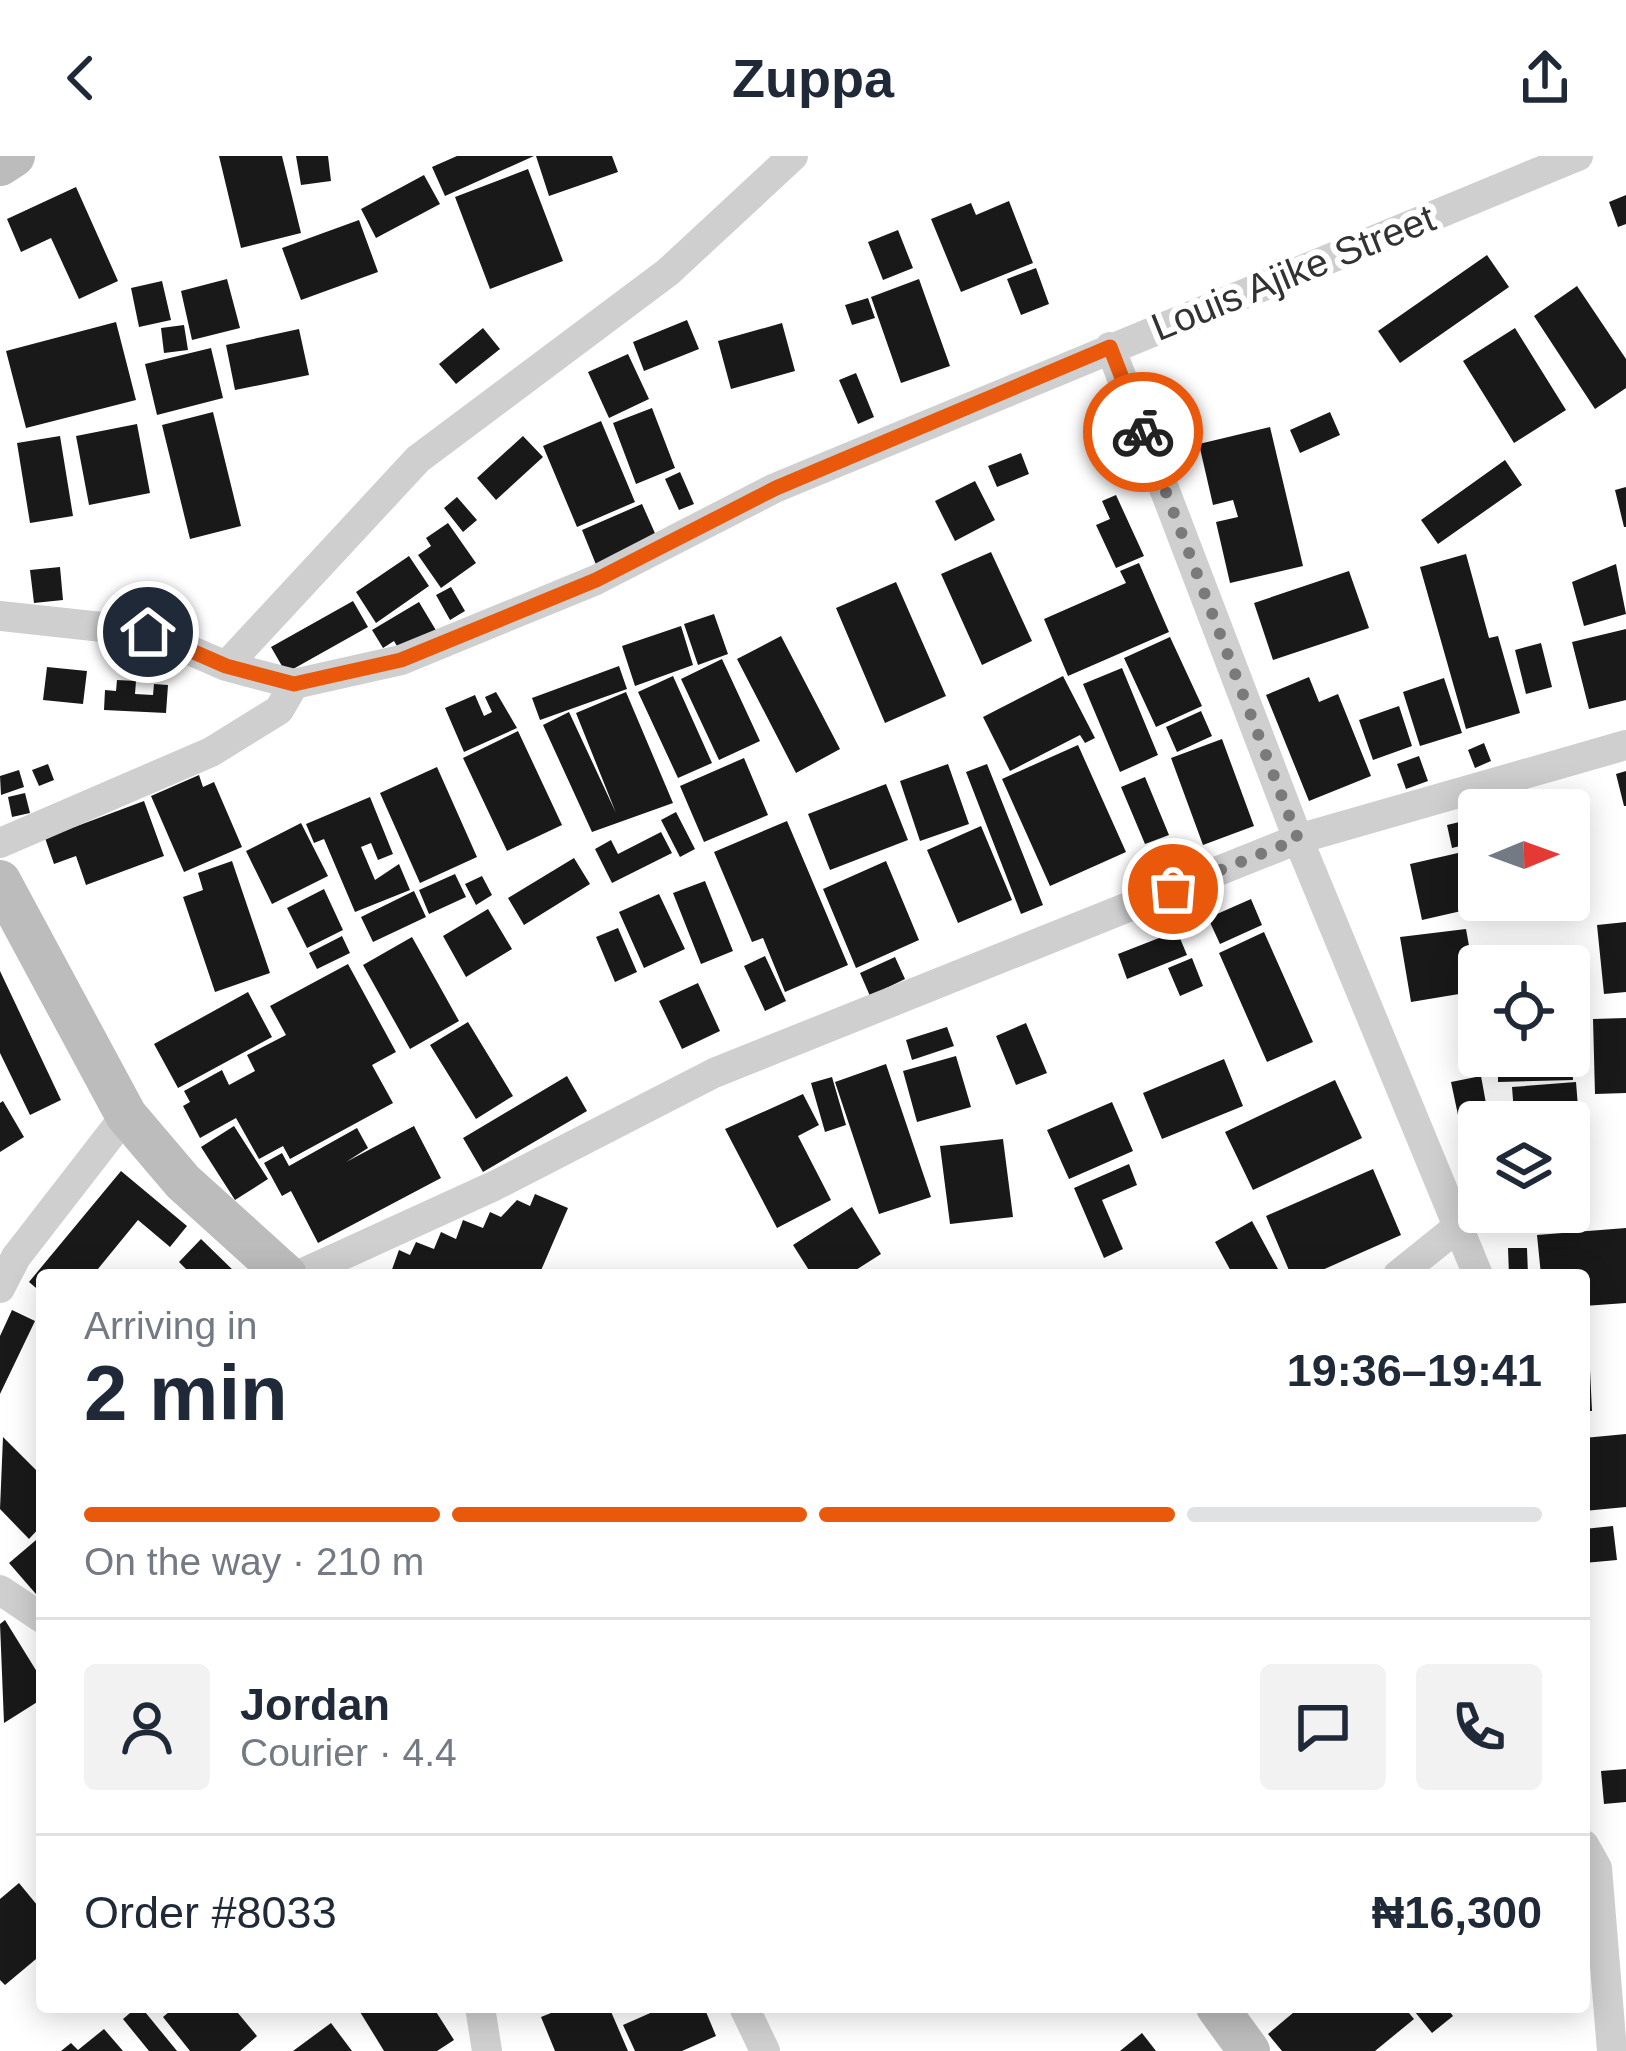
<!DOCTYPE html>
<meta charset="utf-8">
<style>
body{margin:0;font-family:Arial,sans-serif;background:#f2f2f3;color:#1f2937;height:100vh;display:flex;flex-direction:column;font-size:45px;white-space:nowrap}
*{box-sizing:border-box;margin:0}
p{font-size:39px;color:#747a83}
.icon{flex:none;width:66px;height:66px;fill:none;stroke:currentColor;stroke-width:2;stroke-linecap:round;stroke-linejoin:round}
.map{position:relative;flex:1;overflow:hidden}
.drawer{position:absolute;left:36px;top:1113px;width:1554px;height:744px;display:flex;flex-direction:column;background:#fff;border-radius:12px;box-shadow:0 6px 30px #0003}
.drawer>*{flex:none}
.needle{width:78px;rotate:89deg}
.controls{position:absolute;left:1458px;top:633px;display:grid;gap:24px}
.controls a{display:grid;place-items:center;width:132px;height:132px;border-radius:12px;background:#fff;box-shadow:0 6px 30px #0003;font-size:60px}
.pin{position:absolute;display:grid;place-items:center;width:102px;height:102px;color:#fff;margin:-51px;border:6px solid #fff;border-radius:50%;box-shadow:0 3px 12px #0007}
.courier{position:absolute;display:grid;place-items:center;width:120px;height:120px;margin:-60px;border:9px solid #ea580c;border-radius:50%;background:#fff;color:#222;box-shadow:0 3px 15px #0007}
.headline em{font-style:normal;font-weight:700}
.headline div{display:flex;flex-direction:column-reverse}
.headline{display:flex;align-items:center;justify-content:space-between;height:204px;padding:0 48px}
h1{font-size:78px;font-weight:700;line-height:90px}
.bar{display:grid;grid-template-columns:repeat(4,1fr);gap:18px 12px;align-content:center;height:144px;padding:0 48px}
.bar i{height:15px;border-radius:9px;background:#e0e1e3}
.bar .on{background:#ea580c}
.bar p{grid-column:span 4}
.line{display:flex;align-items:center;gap:30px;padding:0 48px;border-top:3px solid #e0e1e3}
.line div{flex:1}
.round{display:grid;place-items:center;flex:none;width:126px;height:126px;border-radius:12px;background:#f2f2f3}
header{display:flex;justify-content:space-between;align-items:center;height:156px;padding:0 48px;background:#fff;font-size:54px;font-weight:700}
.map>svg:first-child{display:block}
</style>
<header><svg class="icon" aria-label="back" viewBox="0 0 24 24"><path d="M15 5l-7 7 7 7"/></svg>Zuppa<svg class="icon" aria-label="share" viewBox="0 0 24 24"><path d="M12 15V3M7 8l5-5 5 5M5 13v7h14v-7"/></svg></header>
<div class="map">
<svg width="1626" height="1895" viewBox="0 0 1626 1895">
<rect width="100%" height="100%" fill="#fff"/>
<!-- building -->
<path fill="#191919" d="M219,0H282L301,77L241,92Z
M296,0H328L331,25L301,29Z
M457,0H534L445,40L432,11Z
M536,0H612L618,16L549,40Z
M528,13L563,105L490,133L455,41Z
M424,19L440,48L376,82L361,53Z
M76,31L118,125L79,143L51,82L21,96L7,63Z
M1626,39V68L1618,71L1609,46Z
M1009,45L1033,107L961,136L931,63L971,47L976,59Z
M359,64L378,116L301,144L282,92Z
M898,74L913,112L883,124L868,86Z
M1487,99L1509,131L1400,207L1378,175Z
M1036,112L1049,148L1021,159L1007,123Z
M227,123L240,172L192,184L181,135Z
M919,123L950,210L901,227L871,141Z
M162,125L171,164L139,171L131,132Z
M1577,130L1626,203V232L1595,253L1534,160Z
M868,142L875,162L852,169L845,149Z
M687,164L699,193L644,215L633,186Z
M116,166L136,244L26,272L6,195Z
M782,167L795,215L731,233L718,185Z
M184,169L188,194L164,197L161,172Z
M483,172L500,193L456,228L439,208Z
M1515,172L1566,254L1514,287L1463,205Z
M299,173L309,219L235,234L226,189Z
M211,192L223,242L157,259L145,208Z
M628,198L649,243L609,262L588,216Z
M856,217L874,261L858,268L839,224Z
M652,252L675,312L636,328L613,267Z
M213,256L241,370L190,383L162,269Z
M1330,256L1340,279L1300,297L1290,274Z
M601,265L635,346L577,371L543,290Z
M137,268L150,337L89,349L76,280Z
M1270,271L1303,410L1230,427L1216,366L1238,361L1233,344L1213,349L1199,288Z
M60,280L73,360L30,367L17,287Z
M523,280L543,301L496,344L477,322Z
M1021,297L1029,318L997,331L988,310Z
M1505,304L1522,329L1438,388L1421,364Z
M680,316L694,348L679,354L665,323Z
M975,325L995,364L955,385L935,345Z
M1626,331V371H1624L1615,334Z
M1116,339L1144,400L1116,412L1096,369L1110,363L1102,345Z
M457,341L477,364L463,376L444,352Z
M642,348L658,384L597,411L582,374Z
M448,367L476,407L441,432L418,399L431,390L426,382Z
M991,396L1032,485L982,509L941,418Z
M1466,398L1489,482L1498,480L1520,557L1466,573L1420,411Z
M409,400L429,430L376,467L356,436Z
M1139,407L1169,476L1068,520L1044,463L1126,427L1120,415Z
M1616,408L1626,458L1584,470L1572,426Z
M60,411L63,444L34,447L30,414Z
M1349,415L1369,472L1273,504L1254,447Z
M896,426L946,540L885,567L836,452Z
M451,431L465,455L450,464L436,439Z
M353,445L368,471L286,517L271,491Z
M419,446L437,476L401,497L394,485L383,492L372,474Z
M714,458L728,498L698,509L684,468Z
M681,470L693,509L635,530L622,490Z
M1626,473V544L1589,553L1572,486Z
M781,480L840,593L796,617L737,503Z
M1170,481L1202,550L1156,571L1124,502Z
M1541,487L1552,531L1526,538L1515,494Z
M722,503L760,585L719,604L681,523Z
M619,510L627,533L540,564L532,542Z
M47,511L87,515L83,548L43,544Z
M1122,512L1158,599L1120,616L1083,528Z
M673,520L712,607L678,622L638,536Z
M1063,520L1095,582L1085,587L1080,579L1010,615L983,561Z
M1309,521L1319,546L1338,538L1371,620L1309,645L1266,539Z
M1444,522L1462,577L1420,590L1403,536Z
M117,524L136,525L135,538L153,539L154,528L168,529L166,557L104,554L105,534L116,535Z
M496,536L517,572L464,596L445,552L475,539L484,560L492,556L485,541Z
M626,536L673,647L592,676L543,569L569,556L616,657L576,557Z
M1399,550L1412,590L1373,604L1359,564Z
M1201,555L1212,580L1177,596L1166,571Z
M518,575L562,669L507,695L463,602Z
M1222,583L1254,670L1203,689L1171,602Z
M1484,587L1491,605L1475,612L1468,594Z
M1078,589L1126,696L1050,730L1002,623Z
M1419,600L1428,625L1406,633L1397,608Z
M744,602L768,659L704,686L680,630Z
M48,608L54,624L39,630L32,614Z
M948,608L969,668L920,685L900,625Z
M987,608L1043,749L1021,758L966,616Z
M437,611L477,701L420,727L380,637Z
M19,614L24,631L1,639L0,620Z
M1626,615V650H1624L1616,618Z
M199,619L203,631L214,626L242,691L184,716L151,640Z
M1145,621L1169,679L1145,688L1121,631Z
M886,628L908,684L830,714L808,658Z
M25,637L30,657L12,661L8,641Z
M370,641L393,698L378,704L371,687L361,691L375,724L399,708L410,734L355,756L324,683L314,687L306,668Z
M144,645L164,700L86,729L76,700L54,708L45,682Z
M676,656L695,693L680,701L661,664Z
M1472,663L1476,686L1452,692L1447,669Z
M787,665L848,809L785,836L763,782L752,786L714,696Z
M301,667L328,720L272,748L246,695Z
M981,670L1012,744L958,767L927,694Z
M661,676L672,697L612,727L595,693L611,684L618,698Z
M1175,689L1184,710L1163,720L1154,699Z
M1458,697L1470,753L1422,764L1410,708Z
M574,702L590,728L524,769L508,742Z
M232,705L270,817L215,836L183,741L203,734L198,717Z
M886,705L919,784L856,812L823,733Z
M455,718L466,741L429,758L419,734Z
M482,720L492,739L476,749L465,728Z
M705,725L733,795L701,808L673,737Z
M324,733L343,774L307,792L287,752Z
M414,735L426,761L373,786L361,761Z
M659,738L685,793L644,812L619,756Z
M1251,743L1262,769L1220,788L1208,762Z
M488,753L512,793L466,821L443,780Z
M1626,766V836L1604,838L1597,769Z
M618,772L637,816L615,826L596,781Z
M1466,773L1477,835L1411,846L1400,781Z
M1177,775L1187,799L1127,823L1118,798Z
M1264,776L1313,886L1267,906L1219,797Z
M342,780L350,797L317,813L309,797Z
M412,781L459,865L410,893L363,809Z
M765,800L786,845L765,855L744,810Z
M895,801L905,823L870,840L860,817Z
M1192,802L1203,830L1180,840L1168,812Z
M1584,806L1587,842L1569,844V808Z
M348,808L396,896L372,909L393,947L290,1003L283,990L259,1003L236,962L200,982L183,950L190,946L184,935L222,914L229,929L255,915L247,899L286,879L270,850Z
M0,815L61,944L30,959L0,897Z
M698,827L720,875L682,893L659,845Z
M248,836L272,881L178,932L154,888Z
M1626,862V937L1595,938L1593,863Z
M468,866L513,940L476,963L430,889Z
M1026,867L1047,917L1016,929L996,880Z
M947,871L954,890L912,904L906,884Z
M956,900L971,951L917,966L903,915Z
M1498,900H1572L1573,924L1498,926Z
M1224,903L1243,950L1162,983L1143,937Z
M886,908L931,1041L879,1058L835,926Z
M567,920L587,955L483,1016L463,982Z
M1481,920L1487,953L1458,959L1451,926Z
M832,921L846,969L825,976L811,927Z
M1335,924L1362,982L1253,1034L1225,976Z
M1576,926L1578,951L1514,957L1512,931Z
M803,938L819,969L798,980L831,1044L777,1072L725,973Z
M3,945L24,981L0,996V947Z
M1112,946L1133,995L1069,1023L1047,974Z
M1520,960L1521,966H1479L1477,1054L1458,962Z
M1575,968L1586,1045L1569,1047V969Z
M234,970L268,1023L235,1044L201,991Z
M414,970L441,1022L318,1087L291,1035L282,1040L264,1007L282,997L289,1010L357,972L368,992L346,1006Z
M1003,983L1013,1061L950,1068L940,990Z
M1129,1008L1137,1029L1102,1044L1123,1093L1104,1102L1074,1032Z
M1373,1013L1401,1079L1311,1119H1291L1266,1060Z
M121,1015L187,1070L170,1091L138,1064L93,1119H42V1137L29,1126Z
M535,1038L568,1052L539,1119H390L399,1094L410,1099L416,1086L434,1093L441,1076L456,1083L463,1064L483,1072L490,1056L501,1061L517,1044L530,1050Z
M852,1051L881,1098L848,1119H812L793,1089Z
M1477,1056H1520V1058L1479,1066Z
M1252,1065L1278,1113L1266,1119H1233L1215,1086Z
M1626,1072V1147L1584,1150V1119H1541L1537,1079Z
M201,1083L238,1119H192L179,1106Z
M1508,1092H1527L1528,1119H1509Z
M12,1154L35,1165L0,1238V1180Z
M1584,1214H1590L1592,1255H1584Z
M1626,1278V1351L1584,1355V1282Z
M3,1281L42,1320V1369L29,1383L0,1353Z
M1613,1370L1617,1404L1584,1407V1373Z
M42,1379V1445L9,1407Z
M5,1464L42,1524V1543L4,1567L0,1468Z
M1626,1613V1646L1604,1648L1601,1615Z
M19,1727L42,1755V1798L5,1829L0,1824V1743Z
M137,1851H141L177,1895H149L123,1863Z
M175,1851H233L257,1880L240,1895H190L163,1861Z
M357,1851H433L454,1884L437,1895H384Z
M566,1851H609L628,1895H555L541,1861Z
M664,1851H704L716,1880L682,1895H635L623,1869Z
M1300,1851H1404L1414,1863L1375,1895H1282L1268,1878Z
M1411,1851H1446L1453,1860L1432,1877Z
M331,1867L352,1895H293Z
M104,1873L123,1895H61L71,1887L78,1894Z
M1142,1877L1156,1895H1120Z"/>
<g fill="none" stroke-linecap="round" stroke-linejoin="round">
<!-- street -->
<path stroke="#cfcfcf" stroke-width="30" d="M1110,191L1298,683L1478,1119
M0,460L148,476L226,510L294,528L401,504L596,424L775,332L1578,0
M226,510L418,303L668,116L793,0
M0,687L211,596L279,554L294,528
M299,1119L494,1030L714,917L1298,683L1626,589
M1398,1119L1459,1070
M0,1132L16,1101L126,959
M0,1434L42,1462
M1584,1689L1597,1712L1612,1895
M480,1851L487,1895
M744,1851L765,1895"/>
<!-- secondary -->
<path stroke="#bcbcbc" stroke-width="42" d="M0,9L14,0
M0,725L126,959L183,1026L286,1119
M1217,1851L1249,1895"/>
</g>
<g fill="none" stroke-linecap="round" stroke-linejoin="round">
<!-- done -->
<path stroke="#7a7a7a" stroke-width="12" stroke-dasharray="0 21.6" d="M1143,276L1298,683L1173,733"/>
<!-- route -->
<path stroke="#ea580c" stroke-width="15" d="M148,476L226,510L294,528L401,504L596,424L776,332L1110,191L1143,276"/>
</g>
<g text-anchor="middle" stroke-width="12" stroke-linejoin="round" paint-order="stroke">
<!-- street labels -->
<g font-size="39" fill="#323232" stroke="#fff">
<text transform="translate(1293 116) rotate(-22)" y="14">Louis Ajike Street</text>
</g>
</g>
</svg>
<div class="controls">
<a><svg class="needle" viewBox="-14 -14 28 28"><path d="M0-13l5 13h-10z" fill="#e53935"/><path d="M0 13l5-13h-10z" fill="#747a83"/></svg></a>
<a><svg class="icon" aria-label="locate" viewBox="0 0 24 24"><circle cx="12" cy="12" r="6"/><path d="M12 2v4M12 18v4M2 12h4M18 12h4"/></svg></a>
<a><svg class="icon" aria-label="layers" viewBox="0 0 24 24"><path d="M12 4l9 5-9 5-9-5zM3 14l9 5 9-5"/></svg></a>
</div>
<div class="pin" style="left:1173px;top:733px;background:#ea580c"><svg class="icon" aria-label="bag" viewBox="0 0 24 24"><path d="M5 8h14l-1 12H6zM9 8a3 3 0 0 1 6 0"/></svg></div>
<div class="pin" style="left:148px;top:476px;background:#1f2937"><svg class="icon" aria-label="home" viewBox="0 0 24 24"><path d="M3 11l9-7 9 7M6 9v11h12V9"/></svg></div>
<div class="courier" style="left:1143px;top:276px"><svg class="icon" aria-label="bike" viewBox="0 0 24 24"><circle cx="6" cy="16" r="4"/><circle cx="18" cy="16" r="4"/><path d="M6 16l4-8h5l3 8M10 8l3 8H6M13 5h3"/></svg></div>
<section class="drawer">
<div class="headline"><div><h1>2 min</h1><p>Arriving in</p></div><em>19:36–19:41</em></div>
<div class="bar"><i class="on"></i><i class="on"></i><i class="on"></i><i></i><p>On the way · 210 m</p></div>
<div class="line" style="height:216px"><a class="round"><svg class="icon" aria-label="person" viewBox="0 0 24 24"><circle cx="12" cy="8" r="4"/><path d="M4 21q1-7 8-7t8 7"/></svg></a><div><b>Jordan</b><p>Courier · 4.4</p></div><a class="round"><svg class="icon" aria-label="chat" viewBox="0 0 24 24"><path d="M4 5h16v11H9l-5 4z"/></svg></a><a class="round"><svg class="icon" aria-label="phone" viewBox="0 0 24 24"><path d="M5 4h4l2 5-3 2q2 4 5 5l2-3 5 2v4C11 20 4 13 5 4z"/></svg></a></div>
<div class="line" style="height:156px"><div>Order #8033</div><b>₦16,300</b></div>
</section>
</div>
